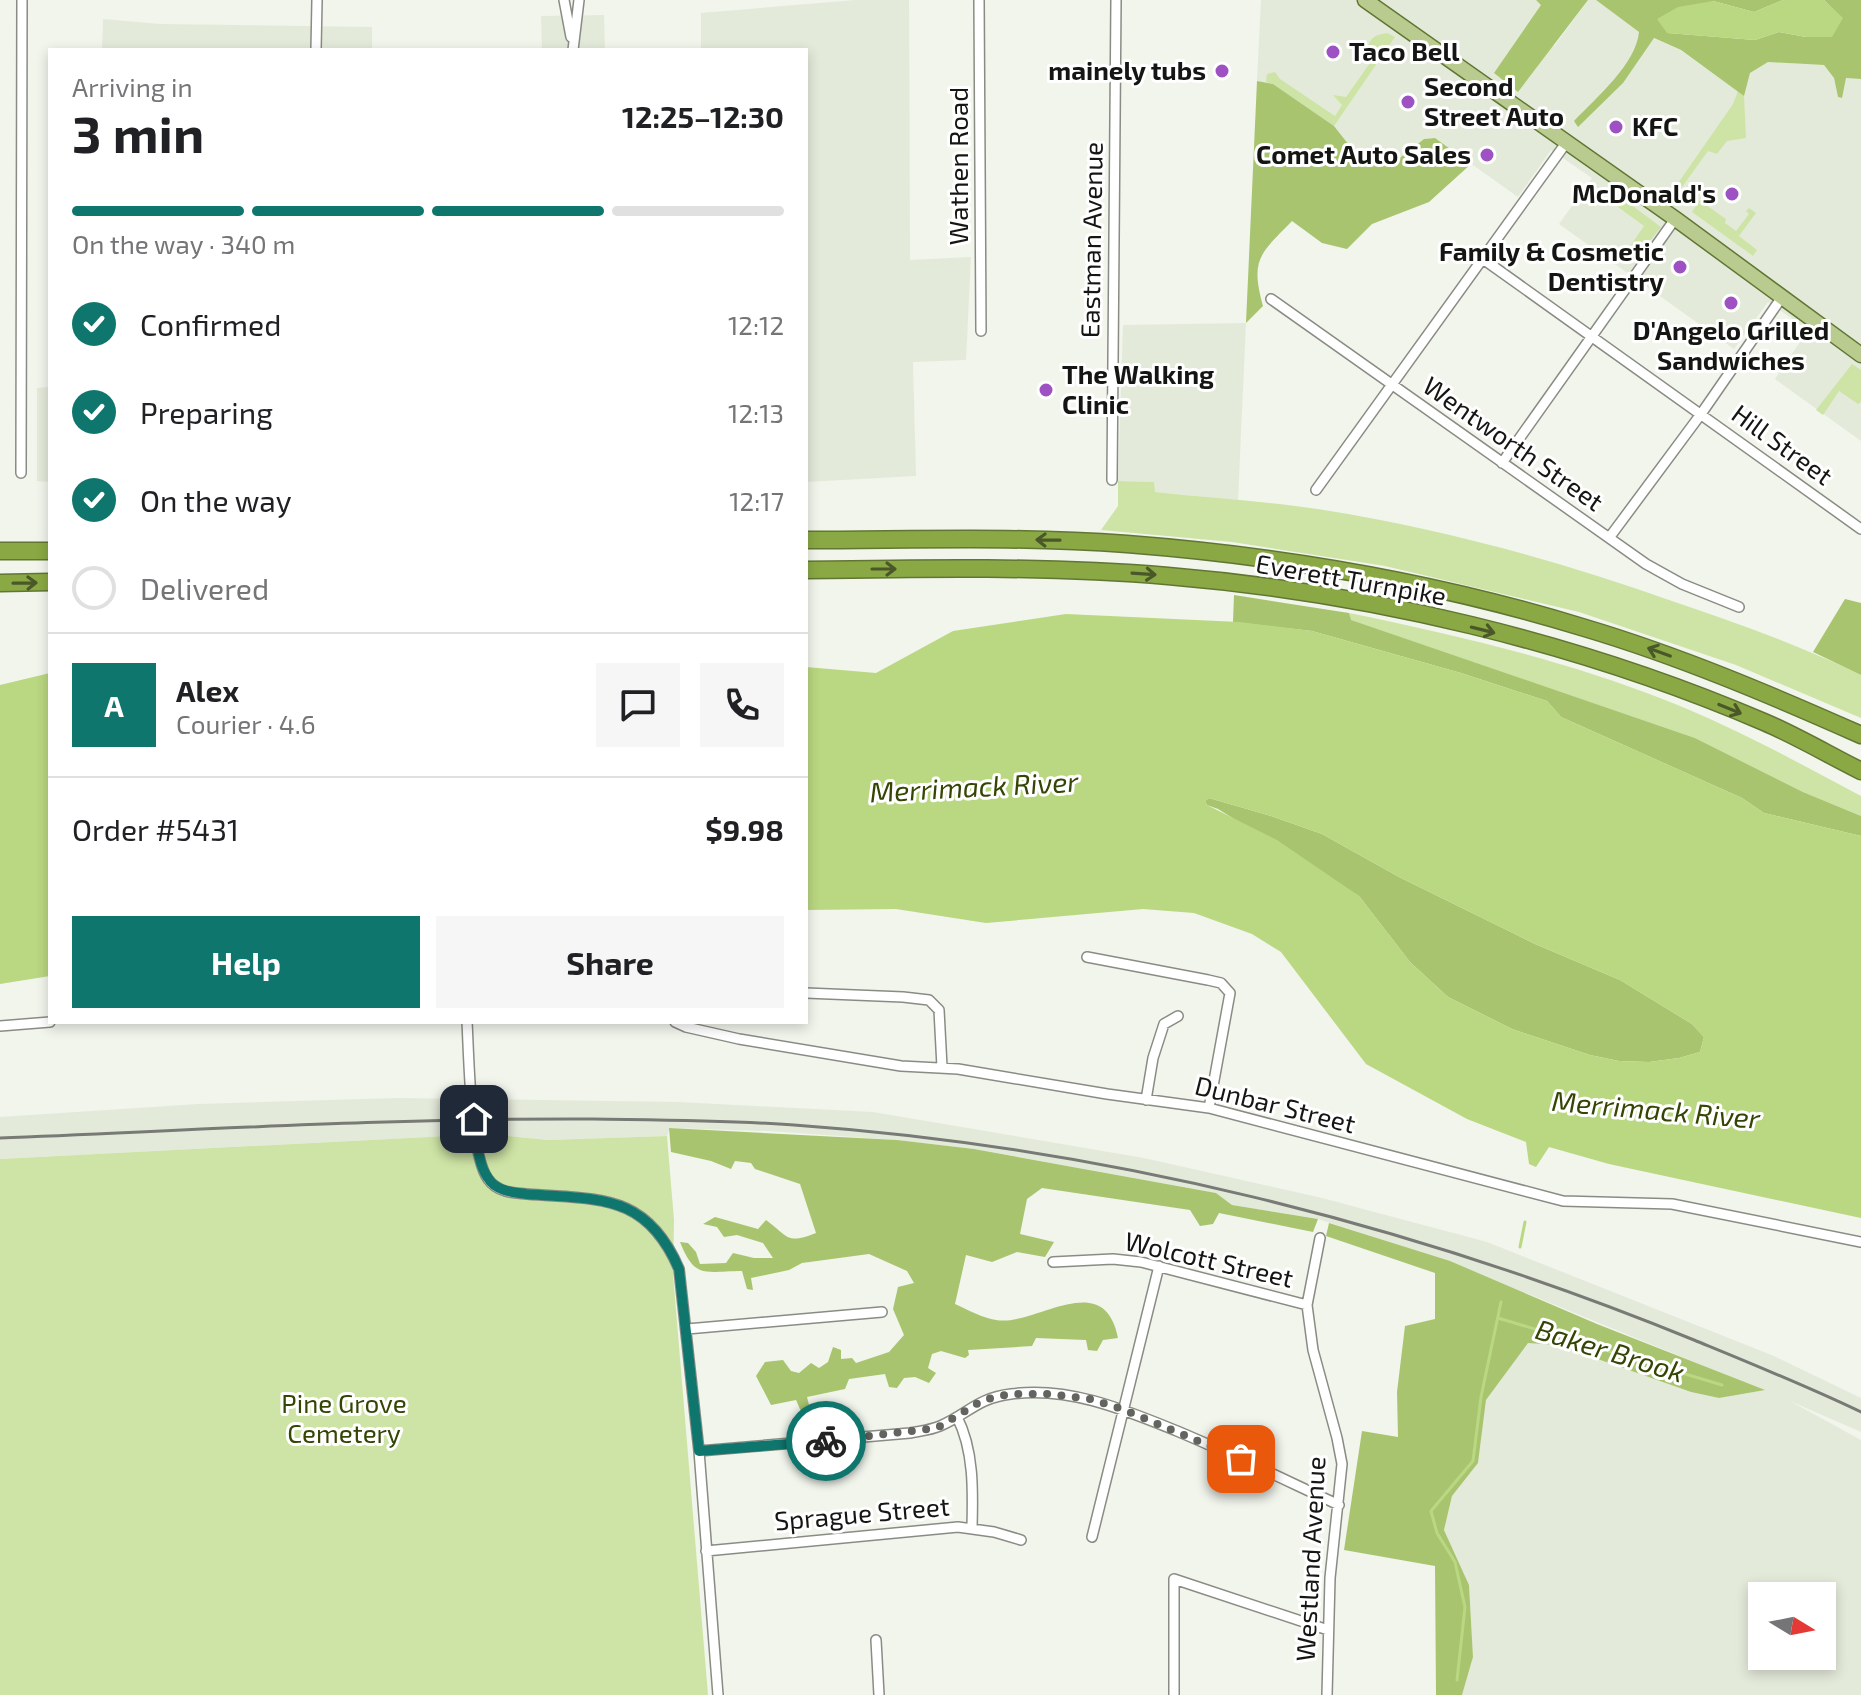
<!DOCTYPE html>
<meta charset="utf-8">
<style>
body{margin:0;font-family:"Exo 2",sans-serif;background:#f6f6f6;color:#202124;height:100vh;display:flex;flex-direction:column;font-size:30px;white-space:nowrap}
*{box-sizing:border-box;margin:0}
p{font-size:26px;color:#757577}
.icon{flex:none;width:44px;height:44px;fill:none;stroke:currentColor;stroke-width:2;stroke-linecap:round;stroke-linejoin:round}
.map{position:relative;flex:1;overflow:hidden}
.drawer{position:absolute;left:48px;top:48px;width:760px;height:976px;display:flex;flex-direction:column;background:#fff;border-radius:0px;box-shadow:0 4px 12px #0003}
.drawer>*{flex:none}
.needle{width:52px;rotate:100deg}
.buttons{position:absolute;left:1748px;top:1582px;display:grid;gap:16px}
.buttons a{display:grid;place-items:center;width:88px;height:88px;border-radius:0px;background:#fff;box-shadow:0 4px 12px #0003;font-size:40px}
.pin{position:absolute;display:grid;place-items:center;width:68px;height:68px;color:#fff;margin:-34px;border-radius:16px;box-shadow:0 4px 12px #0006}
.courier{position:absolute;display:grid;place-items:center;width:80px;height:80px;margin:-40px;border:6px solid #0f766e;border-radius:50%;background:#fff;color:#222;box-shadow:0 2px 10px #0007}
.headline em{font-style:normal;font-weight:700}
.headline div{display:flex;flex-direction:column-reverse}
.headline{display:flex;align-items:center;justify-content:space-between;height:136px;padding:0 24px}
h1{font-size:52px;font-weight:700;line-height:60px}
.bar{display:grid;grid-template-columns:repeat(4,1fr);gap:12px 8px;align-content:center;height:96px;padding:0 24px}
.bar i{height:10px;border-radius:6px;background:#e0e0e0}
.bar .selected{background:#0f766e}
.bar p{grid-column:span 4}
.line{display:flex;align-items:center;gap:20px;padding:0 24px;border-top:2px solid #e0e0e0}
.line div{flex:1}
.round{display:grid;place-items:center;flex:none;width:84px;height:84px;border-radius:0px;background:#f6f6f6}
ol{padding:0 24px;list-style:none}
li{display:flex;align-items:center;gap:24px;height:88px}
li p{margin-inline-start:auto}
li .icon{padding:8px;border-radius:50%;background:#0f766e;color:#fff;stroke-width:4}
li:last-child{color:#757577}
li i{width:44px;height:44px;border:4px solid #e0e0e0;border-radius:50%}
.primary-button{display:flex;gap:16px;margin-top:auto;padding:16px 24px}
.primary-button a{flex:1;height:92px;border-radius:0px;background:#0f766e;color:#fff;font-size:32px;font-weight:700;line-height:92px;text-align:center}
.primary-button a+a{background:#f6f6f6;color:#202124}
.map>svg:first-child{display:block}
</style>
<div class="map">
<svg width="1861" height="1695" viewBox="0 0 1861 1695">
<rect width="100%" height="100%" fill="#f1f5ec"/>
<!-- built -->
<path fill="#e4eada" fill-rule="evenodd" d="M855,0H909L910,260L971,257L966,360L913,362L916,476L806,482V50H701V13Z
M1261,0H1536L1542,4L1495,73L1555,45L1588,0H1596L1639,32L1680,50L1744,95L1750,73L1768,62L1824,65L1834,78L1838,97L1841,98L1846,78L1861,79V441L1775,379L1808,330L1768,302L1734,349L1559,224L1592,178L1551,150L1518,197L1435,138L1424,139L1397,160L1367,158L1349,145L1334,126L1273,84L1257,81Z
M604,15L605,50H542L541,16Z
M103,19L160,24L372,27V50H102Z
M1246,323L1238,500L1154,492L1153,482L1118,481L1123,325Z
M50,387V482L37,481V388Z
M397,1098L679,1102L873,1112L1144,1158L1322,1198L1487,1242L1774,1356L1861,1398V1432L1790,1401L1861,1440V1695H1462L1473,1657L1469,1585L1444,1530L1452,1496L1478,1463L1486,1400L1528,1342L1558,1345L1691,1392L1719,1398L1760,1389L1450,1262L1318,1219L1232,1205L1216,1193L974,1149L897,1140L768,1131L670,1128L667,1136L548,1140L487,1134L0,1159V1117L198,1104ZM1762,1596H1822V1656H1762Z"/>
<!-- green -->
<path fill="#cee4a6" d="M1387,33L1395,37L1334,126L1273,84L1266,82L1267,74L1275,72L1280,79L1335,116L1342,105L1333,95L1346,97L1377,53L1367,50C1370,37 1375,35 1387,33Z
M1738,91L1744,96L1746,138L1727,141L1717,154L1708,151L1677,194L1686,198L1677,204L1670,202L1672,198L1666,192L1676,186L1733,104Z
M1618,195L1661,227L1635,260L1624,255L1644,226L1618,207L1619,205L1613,200Z
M1712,196L1706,205L1726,219L1725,223L1736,231L1749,214L1746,211L1749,208L1756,213L1739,236L1757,250L1753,256L1692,212L1699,201Z
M1852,364L1861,370V402L1858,404L1839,391L1823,415L1816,410Z
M1118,481L1154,482L1155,492C1211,498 1268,501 1324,510C1442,529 1556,560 1669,600C1734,622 1799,645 1861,675V718L1736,665L1579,612L1385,566L1232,542L1101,530L1118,506Z
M1349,613C1456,635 1563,660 1665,700C1732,726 1797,762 1861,796V816L1803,792L1695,738L1350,620Z
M487,1134L548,1140L667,1136L674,1220L673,1274L708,1695H0V1159Z"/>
<!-- forest -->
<path fill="#a8c46f" d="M1536,0H1588L1518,92L1494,73L1541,5Z
M1596,0H1783L1754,12L1713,1L1668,33L1755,40L1779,32L1806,37L1842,18L1824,0H1861V79L1846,78L1842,98L1838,97L1834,78L1824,65L1768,62L1750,73L1744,96L1681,50L1654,38L1623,83L1578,127L1574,121C1596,98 1636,64 1639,32Z
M1257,81L1273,84L1334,126L1349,145L1367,158L1397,160L1424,139L1435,138L1471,164L1429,202L1372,224L1347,249L1322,243L1292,221C1260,254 1250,259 1263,306L1246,323Z
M1234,595L1349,613L1351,620L1695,738L1803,792L1861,816V836L1764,813L1742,798L1561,717L1547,701L1461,673L1312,631L1233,622Z
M1845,599L1861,603V675L1813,652Z
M1209,798L1271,816L1322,834L1399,877L1535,944L1620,980L1692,1024L1704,1037L1700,1052L1679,1058L1649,1062L1619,1061L1590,1055L1512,1029L1448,997L1410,962L1359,896L1218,809L1207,805L1205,801Z
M669,1128L897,1140L974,1149L1216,1193L1232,1205L1318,1219L1313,1232L1219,1213L1213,1224L1200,1226L1190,1210L1042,1188L1027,1199L1020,1234L1054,1242L1045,1257L1017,1252L992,1262L966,1255L955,1304C968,1310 983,1318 996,1320C1035,1327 1104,1266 1118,1338L1103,1340L1097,1351L1088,1350L1086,1340L1036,1338L1032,1346L968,1350L969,1355L965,1358L941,1351L932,1354L928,1368L936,1373L929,1383L915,1377L904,1378L897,1388L889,1387L885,1374L849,1379L845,1389L807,1397L813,1421L804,1418L796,1400L771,1405L756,1376L765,1362L783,1360L791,1371L799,1373L811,1363L819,1368L828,1362L833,1347L841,1350V1359L852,1358L856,1363L889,1352L904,1335L893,1309L898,1287L914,1283L907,1271L869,1254L802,1263L789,1270L751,1278L753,1290L747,1289L742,1271C705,1271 695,1280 680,1242L688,1243L696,1252L700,1264L726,1263L733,1253L754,1258H773L763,1243L737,1235L724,1237L717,1227L703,1224L715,1217L758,1229L766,1220C788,1236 786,1245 816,1233L800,1184L755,1169L751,1163L735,1161L731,1169L711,1161L671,1152Z
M1329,1223L1450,1261L1597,1324L1765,1390L1719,1398L1691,1392L1558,1345L1528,1343L1486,1400L1478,1463L1452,1496L1444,1530L1469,1585L1473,1657L1462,1695H1436L1435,1566L1344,1550L1362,1431L1398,1437L1397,1392L1405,1326L1435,1319V1273L1326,1236Z"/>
<!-- water -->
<path fill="#bad782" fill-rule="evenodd" d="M1783,0H1824L1843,18L1832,37H1806L1779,32L1755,40L1667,33L1657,19L1678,7L1713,1L1754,12Z
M1066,614L1239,622L1312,631L1461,673L1547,701L1561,717L1742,798L1764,813L1861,836V1218L1609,1164L1549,1147L1536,1167L1529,1164L1526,1142L1467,1119L1366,1064L1281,952L1252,934L1194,913L1143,909L986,923L896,909L806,910V667L876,673L953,631ZM1209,798L1271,816L1322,834L1399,877L1535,944L1620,980L1692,1024L1704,1037L1700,1052L1679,1058L1649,1062L1619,1061L1590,1055L1512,1029L1448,997L1410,962L1359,896L1277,840L1207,805L1205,801Z
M50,673V976L0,984V685Z"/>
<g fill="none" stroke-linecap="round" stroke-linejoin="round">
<!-- stream -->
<path stroke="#bad782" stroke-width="3" d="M1520,1247L1525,1222
M1498,1318L1722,1385
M1457,1680L1465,1607L1455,1562L1437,1533L1431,1511L1473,1461L1481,1397L1501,1302"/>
<defs>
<path id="minor" d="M564,0L571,37
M979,0L981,331
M316,50L317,0
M573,50L579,0
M1483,259L1861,529
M1271,299L1646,564L1682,584L1739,607
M1502,463L1675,219
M21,473L22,0
M1112,480L1116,0
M1316,490L1566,143
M1609,538L1701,414L1782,297
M1087,957L1208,980L1221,983L1230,993L1209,1108
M806,993L903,997L929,1000L939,1010L942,1067
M467,1022C469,1056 470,1154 488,1179C497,1192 512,1193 527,1194C598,1200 646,1192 679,1269L699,1451L718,1695
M675,1022L686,1027L739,1039L901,1066L958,1069L1107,1094L1209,1108L1563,1201L1672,1204L1861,1242
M0,1026L50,1022
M1146,1100L1153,1058L1164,1024L1178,1016
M1320,1238L1307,1305L1313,1350L1337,1438L1342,1464L1330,1578L1327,1695
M1053,1262L1113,1259L1141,1262L1307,1305
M687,1329L882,1312
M957,1417C974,1450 973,1491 972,1527
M699,1451L910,1433C920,1431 931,1430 940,1426C968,1414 977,1398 1011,1394C1069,1386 1125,1410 1177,1431C1232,1454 1285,1480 1339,1505
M1092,1537L1159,1266
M706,1551L958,1527L994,1532L1021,1540
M876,1640L879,1695
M1174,1695V1579L1328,1630"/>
<path id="primary" d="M1365,0L1677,220L1861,355"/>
<path id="motorway" d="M806,540C913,540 1020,536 1127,544C1282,556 1436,582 1585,628C1679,656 1771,695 1861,735
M0,551H50
M806,570C926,568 1048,566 1168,576C1371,593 1577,642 1764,722C1797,736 1829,755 1861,771
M0,583L50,582"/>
</defs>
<!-- minor casing -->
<use href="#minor" stroke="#898c84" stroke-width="12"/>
<!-- primary casing -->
<use href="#primary" stroke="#617633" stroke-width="17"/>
<!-- motorway casing -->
<use href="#motorway" stroke="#617633" stroke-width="19"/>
<!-- minor -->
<use href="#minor" stroke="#fff" stroke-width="9"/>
<!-- primary -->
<use href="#primary" stroke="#b9cb8f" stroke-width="14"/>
<!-- motorway -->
<use href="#motorway" stroke="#8aa944" stroke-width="16"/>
<!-- rail -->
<path stroke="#787a75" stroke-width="3" d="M0,1138C198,1130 396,1118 593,1119C660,1120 728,1120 794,1125C1103,1147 1408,1223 1694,1340C1750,1363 1807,1386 1861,1412"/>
</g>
<!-- one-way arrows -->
<defs><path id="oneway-shaft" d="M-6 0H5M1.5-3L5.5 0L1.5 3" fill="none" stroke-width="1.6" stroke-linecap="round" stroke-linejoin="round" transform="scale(2)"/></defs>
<g stroke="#4a5829">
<use href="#oneway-shaft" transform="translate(1048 540) rotate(-179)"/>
<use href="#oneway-shaft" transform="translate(884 569)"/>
<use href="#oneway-shaft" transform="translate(1144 574) rotate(4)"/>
<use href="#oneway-shaft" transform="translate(25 583) rotate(-1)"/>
<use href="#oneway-shaft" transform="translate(1483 630) rotate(14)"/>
<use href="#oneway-shaft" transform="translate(1659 652) rotate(-160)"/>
<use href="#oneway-shaft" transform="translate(1730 709) rotate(22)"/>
</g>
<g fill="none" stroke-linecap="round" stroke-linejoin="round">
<!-- done -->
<path stroke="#62645f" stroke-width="8" stroke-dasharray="0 14.4" d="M826,1441L937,1428L983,1400L1009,1394H1050L1090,1399L1122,1409L1241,1459"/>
<!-- route -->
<path stroke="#0f766e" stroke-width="10" d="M474,1119C477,1137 477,1163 488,1178C496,1191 511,1192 526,1194C597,1200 646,1192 679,1269L699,1451L826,1441"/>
</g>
<!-- markers -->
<g fill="#9e51c2" stroke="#fff" stroke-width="3">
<circle cx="1333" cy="52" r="8"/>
<circle cx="1222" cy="71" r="8"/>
<circle cx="1408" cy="102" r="8"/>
<circle cx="1616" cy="127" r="8"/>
<circle cx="1487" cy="155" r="8"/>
<circle cx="1732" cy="194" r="8"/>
<circle cx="1680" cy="267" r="8"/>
<circle cx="1731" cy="303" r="8"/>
<circle cx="1046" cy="390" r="8"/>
</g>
<g text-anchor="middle" stroke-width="6" stroke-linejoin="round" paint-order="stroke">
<!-- poi labels -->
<g font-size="26" font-weight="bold" fill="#151613" stroke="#fff" text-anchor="start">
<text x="1349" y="61">Taco Bell</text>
<text x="1206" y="80" text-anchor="end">mainely tubs</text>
<text x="1424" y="96">Second<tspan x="1424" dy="30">Street Auto</tspan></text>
<text x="1632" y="136">KFC</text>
<text x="1471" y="164" text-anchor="end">Comet Auto Sales</text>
<text x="1716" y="203" text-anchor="end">McDonald's</text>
<text x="1664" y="261" text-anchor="end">Family &amp; Cosmetic<tspan x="1664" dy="30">Dentistry</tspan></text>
<text x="1731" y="340" text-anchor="middle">D'Angelo Grilled<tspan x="1731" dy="30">Sandwiches</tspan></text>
<text x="1062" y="384">The Walking<tspan x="1062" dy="30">Clinic</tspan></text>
</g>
<!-- street labels -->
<g font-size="26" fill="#151613" stroke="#fff">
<text transform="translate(959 166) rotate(-90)" y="9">Wathen Road</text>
<text transform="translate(1092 240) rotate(-89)" y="9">Eastman Avenue</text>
<text transform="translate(1513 444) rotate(35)" y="9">Wentworth Street</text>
<text transform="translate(1782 445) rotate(36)" y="9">Hill Street</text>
<text transform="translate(1351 580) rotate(10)" y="9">Everett Turnpike</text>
<text transform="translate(1275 1105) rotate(14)" y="9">Dunbar Street</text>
<text transform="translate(1209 1260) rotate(13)" y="9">Wolcott Street</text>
<text transform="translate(862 1514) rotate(-5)" y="9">Sprague Street</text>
<text transform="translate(1311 1559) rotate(-87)" y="9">Westland Avenue</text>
</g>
<!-- park labels -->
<g font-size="26" fill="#344504" stroke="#fff">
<text x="344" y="1413">Pine Grove<tspan x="344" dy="30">Cemetery</tspan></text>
</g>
<!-- water labels -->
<g font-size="28" font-style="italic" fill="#344504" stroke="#fff">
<text transform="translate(974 787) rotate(-3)" y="10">Merrimack River</text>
<text transform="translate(1656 1110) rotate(5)" y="10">Merrimack River</text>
<text transform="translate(1610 1351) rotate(17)" y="10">Baker Brook</text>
</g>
</g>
</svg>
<div class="buttons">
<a><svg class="needle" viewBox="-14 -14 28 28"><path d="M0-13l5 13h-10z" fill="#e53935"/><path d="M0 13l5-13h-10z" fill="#757577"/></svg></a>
</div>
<div class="pin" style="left:1241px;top:1459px;background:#ea580c"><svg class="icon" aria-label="bag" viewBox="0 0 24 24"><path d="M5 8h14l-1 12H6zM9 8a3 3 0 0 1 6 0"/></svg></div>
<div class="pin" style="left:474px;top:1119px;background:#1f2937"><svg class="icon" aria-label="home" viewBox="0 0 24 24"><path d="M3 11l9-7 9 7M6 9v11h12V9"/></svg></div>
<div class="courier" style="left:826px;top:1441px"><svg class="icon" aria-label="bike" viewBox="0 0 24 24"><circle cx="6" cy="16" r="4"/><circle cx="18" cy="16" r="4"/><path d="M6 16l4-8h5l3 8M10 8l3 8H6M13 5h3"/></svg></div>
<section class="drawer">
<div class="headline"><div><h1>3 min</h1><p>Arriving in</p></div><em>12:25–12:30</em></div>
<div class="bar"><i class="selected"></i><i class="selected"></i><i class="selected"></i><i></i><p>On the way · 340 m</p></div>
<ol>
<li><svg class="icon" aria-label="check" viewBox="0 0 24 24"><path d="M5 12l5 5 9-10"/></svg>Confirmed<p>12:12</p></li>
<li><svg class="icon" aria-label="check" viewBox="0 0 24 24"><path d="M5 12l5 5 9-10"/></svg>Preparing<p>12:13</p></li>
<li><svg class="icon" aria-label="check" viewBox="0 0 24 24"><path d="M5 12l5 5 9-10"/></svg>On the way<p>12:17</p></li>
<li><i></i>Delivered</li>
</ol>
<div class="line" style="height:144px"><b class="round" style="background:#0f766e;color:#fff">A</b><div><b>Alex</b><p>Courier · 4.6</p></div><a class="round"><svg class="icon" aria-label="chat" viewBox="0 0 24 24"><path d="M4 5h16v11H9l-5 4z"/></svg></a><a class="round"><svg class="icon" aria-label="phone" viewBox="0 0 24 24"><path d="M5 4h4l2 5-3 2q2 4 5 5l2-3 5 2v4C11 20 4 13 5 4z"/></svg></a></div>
<div class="line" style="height:104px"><div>Order #5431</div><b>$9.98</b></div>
<div class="primary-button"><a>Help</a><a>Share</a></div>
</section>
</div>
